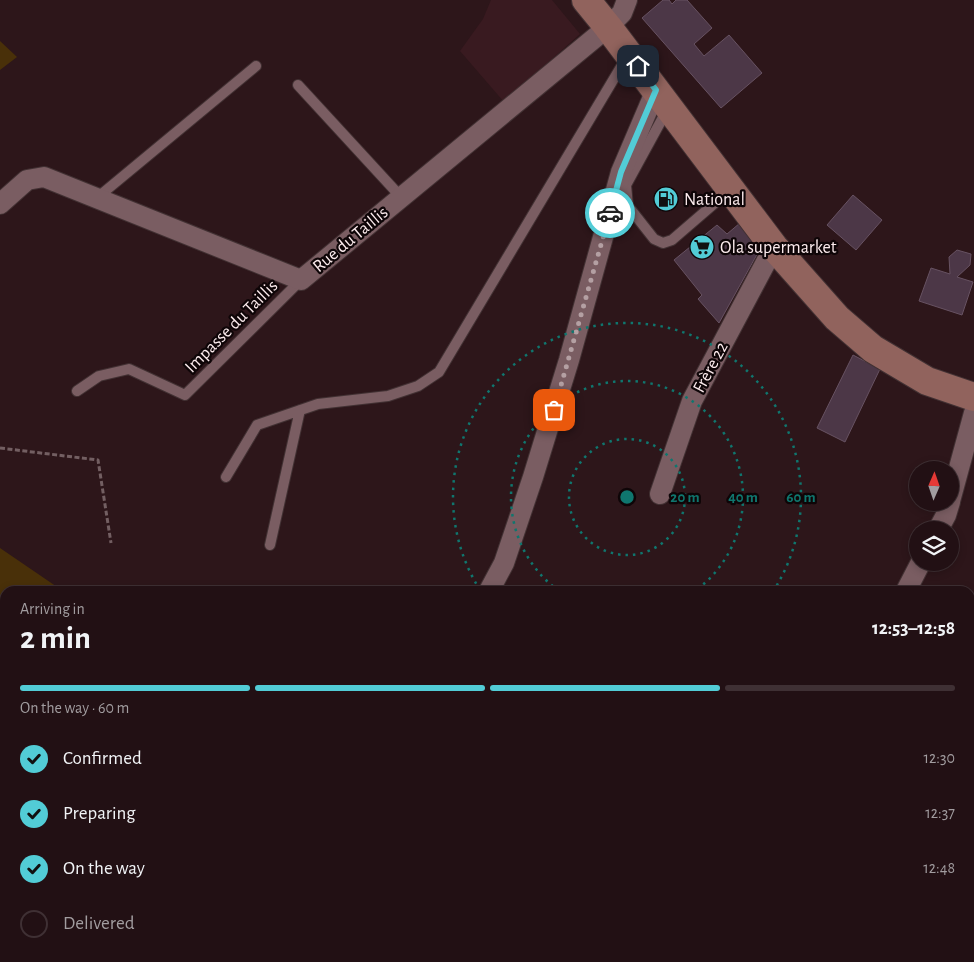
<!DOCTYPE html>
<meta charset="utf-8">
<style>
body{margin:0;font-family:"Alegreya Sans",sans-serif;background:#2e1e22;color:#f1f3f6;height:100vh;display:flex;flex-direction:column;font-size:19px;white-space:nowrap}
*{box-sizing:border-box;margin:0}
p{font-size:16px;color:#a29da0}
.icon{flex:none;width:28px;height:28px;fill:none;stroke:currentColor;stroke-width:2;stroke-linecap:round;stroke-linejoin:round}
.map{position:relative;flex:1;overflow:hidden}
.side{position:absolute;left:0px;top:586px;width:975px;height:376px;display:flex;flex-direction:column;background:#221014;border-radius:15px 15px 0 0;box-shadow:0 2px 8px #0003,0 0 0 1px #3f3034}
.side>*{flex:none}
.needle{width:32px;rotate:2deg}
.buttons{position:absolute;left:909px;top:461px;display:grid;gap:10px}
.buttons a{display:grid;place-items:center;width:50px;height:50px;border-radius:50%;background:#221014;box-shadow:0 2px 8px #0003,0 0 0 1px #3f3034;font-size:25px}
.pin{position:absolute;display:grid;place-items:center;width:42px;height:42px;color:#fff;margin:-21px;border-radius:10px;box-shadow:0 2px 8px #0006}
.courier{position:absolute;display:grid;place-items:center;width:50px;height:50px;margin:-25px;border:4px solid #52ccd6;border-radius:50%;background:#fff;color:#222;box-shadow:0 1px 6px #0007}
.summary em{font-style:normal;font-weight:700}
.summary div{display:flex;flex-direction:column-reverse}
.summary{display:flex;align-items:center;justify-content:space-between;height:85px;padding:0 20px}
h1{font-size:32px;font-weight:700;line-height:38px}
.bar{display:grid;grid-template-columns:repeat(4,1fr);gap:8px 5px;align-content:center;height:60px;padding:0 20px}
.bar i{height:6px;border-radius:4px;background:#3f3034}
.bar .current{background:#52ccd6}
.bar p{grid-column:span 4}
ol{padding:0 20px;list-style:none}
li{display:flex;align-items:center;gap:15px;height:55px}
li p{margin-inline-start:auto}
li .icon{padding:5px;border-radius:50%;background:#52ccd6;color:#111;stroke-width:4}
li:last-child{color:#a29da0}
li i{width:28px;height:28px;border:2px solid #3f3034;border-radius:50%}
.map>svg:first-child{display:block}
</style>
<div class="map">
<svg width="974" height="962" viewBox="0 0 974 962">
<rect width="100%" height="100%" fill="#2d161a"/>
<!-- built -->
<path fill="#391a20" d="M491,0H552L580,34L504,102L460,51L483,19Z"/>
<!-- green -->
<path fill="#493009" d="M0,41L17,57L0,70Z
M0,548L63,591H5V812L0,821Z
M215,958H451L448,962H213Z"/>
<!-- building -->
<path fill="#4c3747" stroke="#675262" d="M663,0H669L672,4L676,0H687L712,28L694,44L704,56L729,35L762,73L721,108L642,18Z
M853,195L882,220L856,250L827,225Z
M740,223L760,249L719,323L698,299L702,295L674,260L717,225L727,234Z
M957,250L971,254L970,265L957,277L973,282L962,315L919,301L931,268L950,274L949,257Z
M853,355L880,369L845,442L817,428Z"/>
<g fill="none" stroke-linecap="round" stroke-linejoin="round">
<defs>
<path id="lane" d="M298,85L401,197
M667,110L626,185L628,206L654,239L663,243L672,240L730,190
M98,197L256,66
M77,391L99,376L129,369L185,395L301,280
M226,477L257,425L318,404L388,396L418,386L439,372L628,55
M270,545L300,410"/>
<path id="street" d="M0,204L27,180L44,177L301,280L608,27L622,13L627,0
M660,494L692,401L774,247
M950,501L974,413
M938,530L946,515L950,502
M489,591L504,563L533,477L569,360L621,172L656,90
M906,591L921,562
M970,768L974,771
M193,962L195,958
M462,962L464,960"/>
<path id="secondary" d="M586,0L608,27L774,247L837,318L873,349L927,381L974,397"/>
</defs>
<!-- lane casing -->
<use href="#lane" stroke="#423133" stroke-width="12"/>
<!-- street casing -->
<use href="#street" stroke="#423133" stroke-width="22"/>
<!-- secondary casing -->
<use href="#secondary" stroke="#423133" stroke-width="30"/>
<!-- path -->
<path stroke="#735f62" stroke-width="3" stroke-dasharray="5 2.5" stroke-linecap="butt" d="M0,448L98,460L111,543"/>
<!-- lane -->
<use href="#lane" stroke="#7a5d62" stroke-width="10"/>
<!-- street -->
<use href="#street" stroke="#7a5d62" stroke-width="20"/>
<!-- secondary -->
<use href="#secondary" stroke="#91635d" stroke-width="28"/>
</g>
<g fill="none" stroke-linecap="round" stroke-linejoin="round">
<!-- done -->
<path stroke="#b4a0a3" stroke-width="5" stroke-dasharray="0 9" d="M554,410L610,213"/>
<!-- route -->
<path stroke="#52ccd6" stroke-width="6" d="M610,213L621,172L656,90L638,66"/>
</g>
<!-- distance rings -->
<g fill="none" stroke="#0f766e" stroke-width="2.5" stroke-dasharray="2.5 5">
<circle cx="627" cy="497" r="58"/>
<path d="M559 591A116 116 0 1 1 695 591"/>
<path d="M480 590A174 174 0 1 1 774 590"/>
</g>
<!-- icons -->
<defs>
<symbol id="fuel-disc" viewBox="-11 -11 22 22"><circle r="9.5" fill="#52ccd6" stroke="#0e0507"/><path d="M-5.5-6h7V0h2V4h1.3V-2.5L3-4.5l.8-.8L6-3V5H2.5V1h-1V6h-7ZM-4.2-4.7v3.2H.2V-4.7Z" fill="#111"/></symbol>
<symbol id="supermarket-disc" viewBox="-11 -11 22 22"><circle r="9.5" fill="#52ccd6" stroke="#0e0507"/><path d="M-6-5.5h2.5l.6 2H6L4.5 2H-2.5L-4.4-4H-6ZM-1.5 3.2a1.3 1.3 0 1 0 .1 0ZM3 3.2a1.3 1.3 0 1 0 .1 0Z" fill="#111"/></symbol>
</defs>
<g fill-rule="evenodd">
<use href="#fuel-disc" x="652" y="185" width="28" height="28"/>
<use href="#supermarket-disc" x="688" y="233" width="28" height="28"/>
</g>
<g text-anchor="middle" stroke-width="4.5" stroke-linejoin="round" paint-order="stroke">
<!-- poi labels -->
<g font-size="18" fill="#fcebed" stroke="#0e0507" text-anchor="start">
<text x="684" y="205">National</text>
<text x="720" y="253">Ola supermarket</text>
</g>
<!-- street labels -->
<g font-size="18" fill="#fcebed" stroke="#0e0507">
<text transform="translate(350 239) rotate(-40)" y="6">Rue du Taillis</text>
<text transform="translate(231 326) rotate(-45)" y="6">Impasse du Taillis</text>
<text transform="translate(710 367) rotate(-62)" y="6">Frère 22</text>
</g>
</g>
<circle cx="627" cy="497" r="8" fill="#0f766e" stroke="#0e0507" stroke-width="2.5"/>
<g font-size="15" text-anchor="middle" font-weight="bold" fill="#0f766e" stroke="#0e0507" stroke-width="4.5" stroke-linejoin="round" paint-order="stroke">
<text x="685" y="502">20 m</text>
<text x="743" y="502">40 m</text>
<text x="801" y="502">60 m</text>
</g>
</svg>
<div class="buttons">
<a><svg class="needle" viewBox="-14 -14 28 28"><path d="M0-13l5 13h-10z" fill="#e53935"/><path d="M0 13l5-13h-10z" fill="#a29da0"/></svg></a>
<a><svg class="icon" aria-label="layers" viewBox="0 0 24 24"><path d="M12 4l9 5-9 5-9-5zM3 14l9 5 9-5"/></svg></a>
</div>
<div class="pin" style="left:554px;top:410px;background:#ea580c"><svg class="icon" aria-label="bag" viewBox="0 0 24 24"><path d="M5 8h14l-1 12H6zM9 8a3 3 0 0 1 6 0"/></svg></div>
<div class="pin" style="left:638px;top:66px;background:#1f2937"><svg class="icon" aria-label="home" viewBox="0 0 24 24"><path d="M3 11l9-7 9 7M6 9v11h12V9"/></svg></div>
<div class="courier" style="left:610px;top:213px"><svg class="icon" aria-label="car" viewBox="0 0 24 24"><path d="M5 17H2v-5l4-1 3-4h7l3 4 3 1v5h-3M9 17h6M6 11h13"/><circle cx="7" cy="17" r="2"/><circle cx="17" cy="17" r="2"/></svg></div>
<section class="side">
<div class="summary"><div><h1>2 min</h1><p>Arriving in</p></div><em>12:53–12:58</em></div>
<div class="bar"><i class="current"></i><i class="current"></i><i class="current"></i><i></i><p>On the way · 60 m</p></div>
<ol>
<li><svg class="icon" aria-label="check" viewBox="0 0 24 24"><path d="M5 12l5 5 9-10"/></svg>Confirmed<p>12:30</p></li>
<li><svg class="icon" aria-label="check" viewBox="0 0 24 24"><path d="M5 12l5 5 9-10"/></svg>Preparing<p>12:37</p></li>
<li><svg class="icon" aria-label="check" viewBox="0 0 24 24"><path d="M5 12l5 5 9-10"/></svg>On the way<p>12:48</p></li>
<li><i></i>Delivered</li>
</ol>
</section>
</div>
